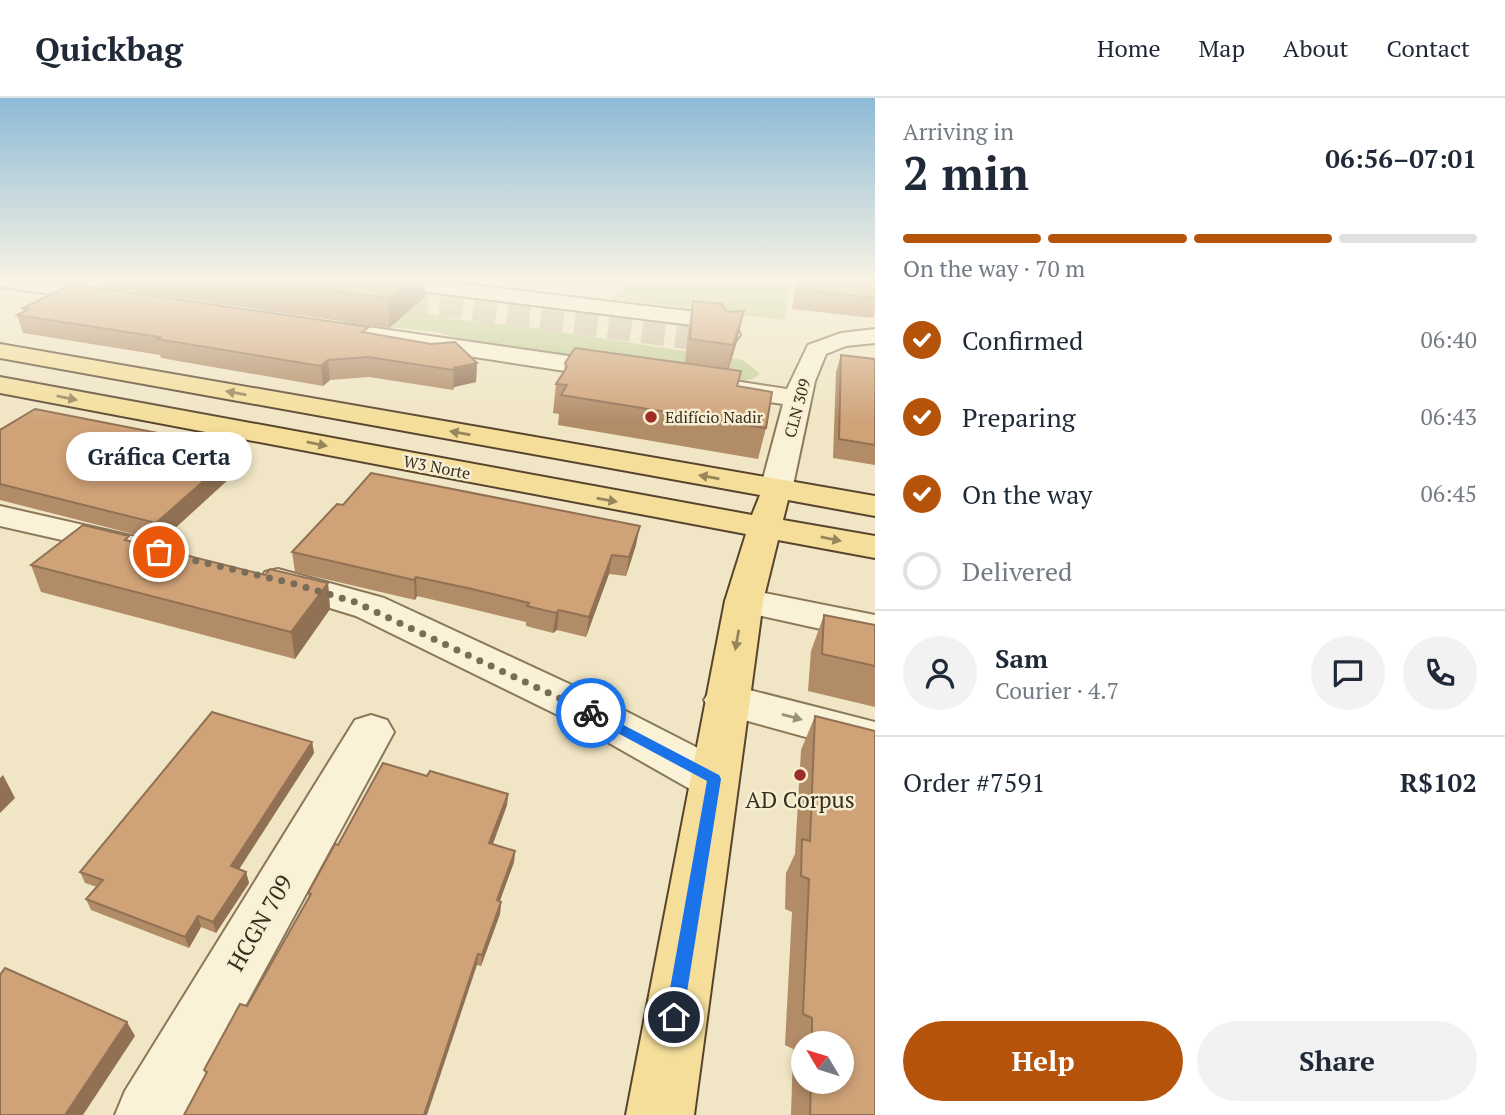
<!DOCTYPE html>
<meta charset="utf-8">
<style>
body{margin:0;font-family:"PT Serif",serif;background:#f2f2f3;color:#1f2937;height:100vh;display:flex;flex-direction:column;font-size:26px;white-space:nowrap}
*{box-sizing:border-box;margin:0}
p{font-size:23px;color:#747a83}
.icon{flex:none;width:38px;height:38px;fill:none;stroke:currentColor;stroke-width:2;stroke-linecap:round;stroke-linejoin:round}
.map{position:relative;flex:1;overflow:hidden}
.details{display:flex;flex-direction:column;background:#fff;width:630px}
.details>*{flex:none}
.needle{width:46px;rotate:308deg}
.buttons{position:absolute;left:791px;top:933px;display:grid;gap:14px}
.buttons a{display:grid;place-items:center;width:63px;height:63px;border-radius:50%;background:#fff;box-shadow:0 4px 10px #0003;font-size:35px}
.pin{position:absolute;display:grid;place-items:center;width:60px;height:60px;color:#fff;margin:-30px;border:4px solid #fff;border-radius:50%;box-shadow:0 2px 7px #0007}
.courier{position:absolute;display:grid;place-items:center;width:70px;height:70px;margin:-35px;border:5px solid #1a73e8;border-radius:50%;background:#fff;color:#222;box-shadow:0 2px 9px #0007}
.bubble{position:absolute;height:49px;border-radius:24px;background:#fff;box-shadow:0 4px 10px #0003;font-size:23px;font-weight:700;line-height:49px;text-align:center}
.overview em{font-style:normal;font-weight:700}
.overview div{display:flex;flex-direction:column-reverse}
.overview{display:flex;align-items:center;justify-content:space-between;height:119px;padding:0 28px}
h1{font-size:46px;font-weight:700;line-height:52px}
.bar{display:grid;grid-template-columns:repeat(4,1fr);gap:10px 7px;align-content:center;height:84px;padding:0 28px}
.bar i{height:9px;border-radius:5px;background:#e0e1e3}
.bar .current{background:#b45309}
.bar p{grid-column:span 4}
.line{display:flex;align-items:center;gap:18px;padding:0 28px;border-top:2px solid #e0e1e3}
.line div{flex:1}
.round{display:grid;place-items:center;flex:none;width:74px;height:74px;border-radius:37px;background:#f2f2f3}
ol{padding:0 28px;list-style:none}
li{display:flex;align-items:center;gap:21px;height:77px}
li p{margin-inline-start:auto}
li .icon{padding:7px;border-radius:50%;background:#b45309;color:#fff;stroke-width:4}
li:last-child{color:#747a83}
li i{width:38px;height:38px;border:4px solid #e0e1e3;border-radius:50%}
.action{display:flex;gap:14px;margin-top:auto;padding:14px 28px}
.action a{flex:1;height:80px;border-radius:42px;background:#b45309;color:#fff;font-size:28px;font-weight:700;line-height:80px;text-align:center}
.action a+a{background:#f2f2f3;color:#1f2937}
header{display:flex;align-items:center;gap:42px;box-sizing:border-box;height:98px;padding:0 35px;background:#fff;border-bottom:2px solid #e0e1e3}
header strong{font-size:33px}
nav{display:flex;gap:38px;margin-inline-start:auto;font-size:24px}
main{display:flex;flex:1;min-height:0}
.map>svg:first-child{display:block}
</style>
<header>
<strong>Quickbag</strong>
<nav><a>Home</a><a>Map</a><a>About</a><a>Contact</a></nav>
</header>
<main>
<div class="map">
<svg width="875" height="1017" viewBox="0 0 875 1017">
<rect width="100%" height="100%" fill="#f0e5c4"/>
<!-- green -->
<path fill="#c4ce97" d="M624,183H791L784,222L612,201Z
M406,210L452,221L528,229L743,262L760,276L752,281L737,284L475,244L435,234L385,229Z"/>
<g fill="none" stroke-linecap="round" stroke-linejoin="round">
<!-- minor-tunnel -->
<path stroke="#ccc0a3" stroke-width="23" stroke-dasharray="23 11" stroke-linecap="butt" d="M406,202L719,244L724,243L728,237"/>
<defs>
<path id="minor" d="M0,183H44L111,193L118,195L121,199L118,203L111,205L3,189L0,188Z
M378,183H438L713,216L735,224L740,237L736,242H720L716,232L708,229L388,189L381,187Z
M347,226L617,265L626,268L630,273L626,278L617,281L339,238L336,233L339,228Z
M875,231V245L846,248L826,256L815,283L792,392L787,399L776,402L765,399L760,392L783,306L721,297L712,295L708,289L712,283L721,281L787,291L808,247L841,235Z
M0,408L136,439L141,446L136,453L124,456L0,428Z
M278,471L384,500L606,603L731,667L738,681L731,695L714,700L697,695L574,625L356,518L265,490L260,482L265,474Z
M744,491L875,517V543L730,511L725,503L730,495Z
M726,586L875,624V658L711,613L704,602L711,591Z
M371,617L387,622L394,634L186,1017H115L125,993L355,622Z"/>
<path id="major" d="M0,246L875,398V418L788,402L783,422L875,438V460L778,442L763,503L694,1017H626L725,503L746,436L0,295V279L752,417L760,397L0,260Z"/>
</defs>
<!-- minor casing -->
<use href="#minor" stroke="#8b7759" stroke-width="4"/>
<!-- major casing -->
<use href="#major" stroke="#58442e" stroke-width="4"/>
<!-- minor -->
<use href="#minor" fill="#faf2d7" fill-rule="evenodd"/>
<!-- major -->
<use href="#major" fill="#f4de9a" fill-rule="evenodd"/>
</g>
<!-- wall -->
<path fill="#b28b67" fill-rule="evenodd" d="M102,183H425V199L389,230L103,189Z
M796,183H875V214L873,220L792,211Z
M693,203L737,244L728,271L737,288L766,330L758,361L558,327L559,316L553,315L556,286L564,274L565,265H685L688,233Z
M23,210L369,235L477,265L476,284L454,289L453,292L369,279L330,282L323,288L161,260L160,257L23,235L17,217L24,213Z
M841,257L875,261V367L833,360L836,274Z
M0,332L240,351L243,368L161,443L0,402Z
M131,443L265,477L328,485L330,511L295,561L41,494L31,467Z
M636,447L626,478L609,476L586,539L557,532L553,535L526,528V524L472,511L417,498L415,502L295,474L292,454Z
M824,517L875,527V609L808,593L811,553Z
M815,618L875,1017H791L793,951L785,947L792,814L785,811L786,775L795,756L801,652ZM803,945H842V984H803Z
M312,644L314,655L239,771L246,774L249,785L216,835L201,829L189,850L91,812L86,801L97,789L85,785L80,774Z
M427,678L508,696L507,707L493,746L515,753L514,764L499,804H501L500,816L481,868L477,867L206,978L204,972L247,908L309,799L308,795L338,747Z"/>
<!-- shaded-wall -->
<path fill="#917154" d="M409,183H425V199L389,230L388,200Z
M744,213L737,244L726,279L733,247Z
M328,262L330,282L323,288L321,268Z
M477,265L476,284L454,289L453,292L454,270Z
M240,351L243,368L161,443L156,425Z
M640,428L636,447L626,478L629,459Z
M612,457L609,476L586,539L589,519Z
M416,479L417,498L415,502L414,482Z
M328,485L330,511L295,561L291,534Z
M559,512L557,532L553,535L556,515Z
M312,644L314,655L234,779L231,768Z
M3,677L15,700L0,715V680Z
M508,696L507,707L489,756V745Z
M515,753L514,764L496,814L497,802Z
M246,774L249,785L216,835L213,824Z
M501,804L500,816L481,868L482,857Z
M198,818L201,829L189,850L185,839Z
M478,856L477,867L427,1017H424Z
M127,924L135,938L83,1017H65Z"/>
<!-- building -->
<path fill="#cfa278" stroke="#917154" stroke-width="2" d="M262,183H409L388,200Z
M798,183H875V200L797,191Z
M72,186L369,229L362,234L431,246L455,244L477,265L454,270L453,272L368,259L328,262L321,268L157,241L160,239L17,217L29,211L23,210Z
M693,203L722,206L727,214L744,213L733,247L690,241Z
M575,250L741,273L737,288L772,294L766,330L561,297L567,287L556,286L567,269L565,265Z
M841,257L875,261V347L839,341Z
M35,311L240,351L156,425L0,386V332Z
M371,375L640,428L629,459L612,457L589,519L559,512L556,515L527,508L529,505L472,491L416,479L414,482L292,454L337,406L343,407Z
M83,427L129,438L125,442L265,477L270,471L328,485L291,534L31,467Z
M824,517L875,527V568L822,556Z
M212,614L312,644L231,768L246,774L213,824L198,818L185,839L86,801L103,782L80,774Z
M815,618L875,633V1017H810L811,984H842V945H812V920L803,916L809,781L801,778L802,741L810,743Z
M383,665L427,678L430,673L508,696L489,745L515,753L497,802L501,804L482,857L478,856L424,1017H184L207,974L204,972L240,906L247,908L311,796L308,795L335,746L338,747Z
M5,870L127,924L65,1017H0V877Z"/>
<!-- one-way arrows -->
<defs><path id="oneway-solid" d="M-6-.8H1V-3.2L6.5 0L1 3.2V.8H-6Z" transform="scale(1.75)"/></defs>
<g fill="#97865c">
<use href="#oneway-solid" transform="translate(236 295) rotate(-170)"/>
<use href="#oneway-solid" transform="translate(67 300) rotate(11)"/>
<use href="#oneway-solid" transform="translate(460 335) rotate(-170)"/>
<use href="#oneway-solid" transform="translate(317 346) rotate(11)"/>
<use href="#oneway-solid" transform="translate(709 379) rotate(-170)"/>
<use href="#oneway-solid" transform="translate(607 402) rotate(10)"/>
<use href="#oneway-solid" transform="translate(831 441) rotate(11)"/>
<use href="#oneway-solid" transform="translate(737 542) rotate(100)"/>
</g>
<use fill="#9a907a" href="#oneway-solid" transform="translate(792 619) rotate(15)"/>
<!-- sky -->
<linearGradient id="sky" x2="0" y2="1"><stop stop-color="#8dbad6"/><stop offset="0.56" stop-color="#f8f3e4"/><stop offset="1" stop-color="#f8f3e4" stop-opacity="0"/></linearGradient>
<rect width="875" height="325" fill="url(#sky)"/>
<!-- route -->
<path fill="#1a73e8" d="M591,610L719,677L721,681L683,919L681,926L674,928L668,926L665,919L707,683L586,618V611Z"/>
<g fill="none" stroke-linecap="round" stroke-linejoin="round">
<!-- done -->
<path stroke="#7a6d58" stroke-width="7" stroke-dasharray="0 12.6" d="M159,454L291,485L355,504L591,615"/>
</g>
<!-- markers -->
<g fill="#9c2e27" stroke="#f7efd3" stroke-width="2.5">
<circle cx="651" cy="319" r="7"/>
<circle cx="800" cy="677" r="7"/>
</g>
<g text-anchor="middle" stroke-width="5" stroke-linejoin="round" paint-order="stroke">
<!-- far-street labels -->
<g font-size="16" fill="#3a2d1e" stroke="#f7efd3">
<text transform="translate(797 310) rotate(-75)" y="6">CLN 309</text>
<text transform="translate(437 369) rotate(11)" y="6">W3 Norte</text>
</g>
<!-- far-poi labels -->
<g font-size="16" fill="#3a2d1e" stroke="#f7efd3" text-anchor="start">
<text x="665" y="325">Edifício Nadir</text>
</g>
<!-- near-poi labels -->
<g font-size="23" fill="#3a2d1e" stroke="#f7efd3">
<text x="800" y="710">AD Corpus</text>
</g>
<!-- near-street labels -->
<g font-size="23" fill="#3a2d1e" stroke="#f7efd3">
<text transform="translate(260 825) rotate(-60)" y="8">HCGN 709</text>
</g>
</g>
</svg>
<div class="buttons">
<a><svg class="needle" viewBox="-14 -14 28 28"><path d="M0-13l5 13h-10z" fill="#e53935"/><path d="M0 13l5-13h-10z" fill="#747a83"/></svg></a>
</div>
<div class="pin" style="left:159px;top:454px;background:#ea580c"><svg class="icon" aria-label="bag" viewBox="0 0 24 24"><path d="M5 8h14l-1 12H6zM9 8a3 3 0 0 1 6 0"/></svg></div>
<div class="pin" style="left:674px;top:919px;background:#1f2937"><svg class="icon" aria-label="home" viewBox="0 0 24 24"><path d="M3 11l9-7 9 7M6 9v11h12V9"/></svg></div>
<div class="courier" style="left:591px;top:615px"><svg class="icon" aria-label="bike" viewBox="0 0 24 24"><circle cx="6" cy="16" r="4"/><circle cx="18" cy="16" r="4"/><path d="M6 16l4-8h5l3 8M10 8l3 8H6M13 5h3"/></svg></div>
<div class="bubble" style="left:66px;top:334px;width:186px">Gráfica Certa</div>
</div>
<section class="details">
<div class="overview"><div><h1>2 min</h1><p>Arriving in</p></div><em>06:56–07:01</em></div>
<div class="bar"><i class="current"></i><i class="current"></i><i class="current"></i><i></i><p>On the way · 70 m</p></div>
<ol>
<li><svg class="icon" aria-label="check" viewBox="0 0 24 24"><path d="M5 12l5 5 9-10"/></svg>Confirmed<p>06:40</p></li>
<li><svg class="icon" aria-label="check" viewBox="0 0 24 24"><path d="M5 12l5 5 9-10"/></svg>Preparing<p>06:43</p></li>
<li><svg class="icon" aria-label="check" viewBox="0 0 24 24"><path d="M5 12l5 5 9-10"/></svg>On the way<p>06:45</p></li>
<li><i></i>Delivered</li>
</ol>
<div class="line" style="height:126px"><a class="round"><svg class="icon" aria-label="person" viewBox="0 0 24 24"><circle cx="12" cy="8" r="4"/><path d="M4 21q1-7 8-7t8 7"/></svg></a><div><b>Sam</b><p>Courier · 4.7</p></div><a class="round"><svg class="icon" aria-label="chat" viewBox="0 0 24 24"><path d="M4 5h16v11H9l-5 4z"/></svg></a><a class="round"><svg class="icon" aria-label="phone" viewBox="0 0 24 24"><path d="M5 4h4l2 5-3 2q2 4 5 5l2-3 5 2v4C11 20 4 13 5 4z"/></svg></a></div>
<div class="line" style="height:91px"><div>Order #7591</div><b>R$102</b></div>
<div class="action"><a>Help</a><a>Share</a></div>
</section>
</main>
